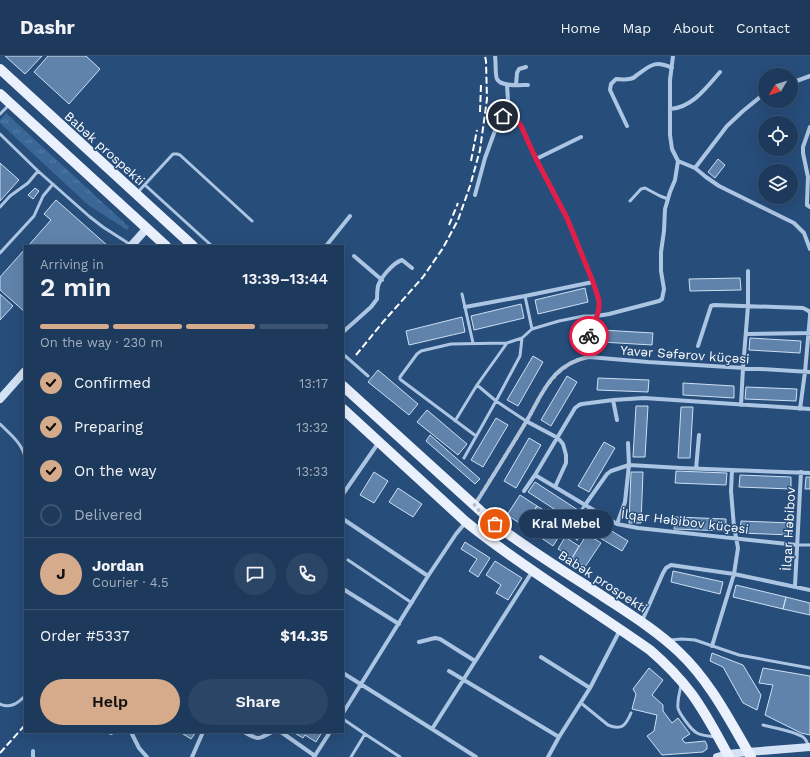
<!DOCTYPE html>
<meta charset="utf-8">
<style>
body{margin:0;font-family:"Work Sans",sans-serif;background:#2a4565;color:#f1f3f6;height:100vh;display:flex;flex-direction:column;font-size:15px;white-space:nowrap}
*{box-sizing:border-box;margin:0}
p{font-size:13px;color:#a0adbb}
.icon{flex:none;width:22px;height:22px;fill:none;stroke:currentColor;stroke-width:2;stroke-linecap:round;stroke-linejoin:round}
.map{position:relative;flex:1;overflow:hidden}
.panel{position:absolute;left:24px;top:189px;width:320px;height:488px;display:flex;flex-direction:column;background:#1d3a5c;border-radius:0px;box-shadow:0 4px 16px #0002,0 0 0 1px #3b5472}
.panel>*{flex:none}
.needle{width:26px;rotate:231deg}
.buttons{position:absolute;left:758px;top:12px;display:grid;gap:8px}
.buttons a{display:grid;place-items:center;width:40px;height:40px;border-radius:50%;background:#1d3a5c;box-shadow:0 4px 16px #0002,0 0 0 1px #3b5472;font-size:20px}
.pin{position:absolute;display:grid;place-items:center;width:34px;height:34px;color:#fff;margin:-17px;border:2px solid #fff;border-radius:50%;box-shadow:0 1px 4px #0007}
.courier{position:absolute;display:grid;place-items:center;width:40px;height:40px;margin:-20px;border:3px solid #e11d48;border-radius:50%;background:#fff;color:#222;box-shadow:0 1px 5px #0007}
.bubble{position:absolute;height:28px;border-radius:14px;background:#1d3a5c;box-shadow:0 4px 16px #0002,0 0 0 1px #3b5472;font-size:13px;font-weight:600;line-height:28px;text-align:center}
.head em{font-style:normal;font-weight:600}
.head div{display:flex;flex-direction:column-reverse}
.head{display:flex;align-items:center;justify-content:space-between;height:68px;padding:0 16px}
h1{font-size:26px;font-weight:600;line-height:30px}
.bar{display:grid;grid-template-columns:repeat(4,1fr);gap:6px 4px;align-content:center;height:48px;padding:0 16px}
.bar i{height:5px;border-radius:3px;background:#3b5472}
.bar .current{background:#d6ab8b}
.bar p{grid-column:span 4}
.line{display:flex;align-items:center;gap:10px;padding:0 16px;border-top:1px solid #3b5472}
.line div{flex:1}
.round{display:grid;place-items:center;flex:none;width:42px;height:42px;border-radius:21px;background:#2a4565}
ol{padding:0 16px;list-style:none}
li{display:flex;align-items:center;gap:12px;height:44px}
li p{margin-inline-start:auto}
li .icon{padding:4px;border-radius:50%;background:#d6ab8b;color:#111;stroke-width:4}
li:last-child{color:#a0adbb}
li i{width:22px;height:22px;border:2px solid #3b5472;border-radius:50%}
.cta{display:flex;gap:8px;margin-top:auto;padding:8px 16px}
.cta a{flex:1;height:46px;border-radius:24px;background:#d6ab8b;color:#111;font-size:16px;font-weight:600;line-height:46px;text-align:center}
.cta a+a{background:#2a4565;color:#f1f3f6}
header{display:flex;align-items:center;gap:24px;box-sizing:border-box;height:56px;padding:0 20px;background:#1d3a5c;border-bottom:1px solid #3b5472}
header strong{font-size:19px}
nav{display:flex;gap:22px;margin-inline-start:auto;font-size:14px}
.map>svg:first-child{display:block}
</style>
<header>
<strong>Dashr</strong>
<nav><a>Home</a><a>Map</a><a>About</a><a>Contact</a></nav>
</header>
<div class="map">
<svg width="810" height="701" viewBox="0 0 810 701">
<defs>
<pattern id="grass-tufts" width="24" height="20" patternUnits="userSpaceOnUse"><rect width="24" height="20" fill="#3b6797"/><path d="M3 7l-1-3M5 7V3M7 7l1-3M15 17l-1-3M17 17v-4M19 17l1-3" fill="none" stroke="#587ea7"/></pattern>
</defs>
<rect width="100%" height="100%" fill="#274d7a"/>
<!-- grass -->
<path fill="url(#grass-tufts)" d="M6,57L129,171L127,174L87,148L0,67V64Z"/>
<!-- building -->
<path fill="#6083ab" stroke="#cddff3" d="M5,0H42L25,18Z
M48,0H86L100,13L69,48L34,16Z
M718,103L725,109L715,122L708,116Z
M0,107L19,124L0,145Z
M35,132L39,135L33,143L28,139Z
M56,144L108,190H28L51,164L44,158Z
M25,193V256L0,234V221Z
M740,222L741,234L690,235L689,223Z
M585,232L588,246L538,258L535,244Z
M0,238L13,250L0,264Z
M521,248L524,262L474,274L471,260Z
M462,261L465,276L409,289L406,275Z
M602,274L653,277L652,289L601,286Z
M750,282L801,285L800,297L749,294Z
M533,300L543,306L518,350L507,344Z
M378,314L418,348L409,359L368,326Z
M567,320L577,326L551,370L541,364Z
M598,322L649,324L648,336L597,334Z
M683,327L734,330V342L683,339Z
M746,331L797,333L796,345L745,343Z
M636,350H648L645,401H633Z
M681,351H693L690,402H678Z
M427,354L467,388L458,399L417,366Z
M496,362L508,369L483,411L471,404Z
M430,379L480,423L475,428L426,385Z
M529,382L541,389L516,432L504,425Z
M604,386L615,392L589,436L578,430Z
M676,415L727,417L726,429L675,427Z
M374,416L388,425L374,447L360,439Z
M631,416H643L641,467H629Z
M740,419L791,421V433L739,431Z
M806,421H810V433H805Z
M535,426L578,454L571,464L528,436Z
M398,432L422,448L413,461L389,446Z
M520,439L537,450L524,470L507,459Z
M537,450L550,458L537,479L524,470Z
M584,458L628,485L622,495L578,469Z
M675,461L726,463V475L674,473Z
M547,463L554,468L550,473L560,479L553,490L537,479Z
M741,465L792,467L791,479L740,477Z
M587,478L601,487L585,511L572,502Z
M565,481L579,490L572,502L558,493Z
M465,486L490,502L478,521L469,515L477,503L461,493Z
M495,505L522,522L508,544L496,537L501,529L486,519Z
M673,515L723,526L720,538L671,526Z
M736,529L786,541L783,553L733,541Z
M786,541L810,547V559L783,553Z
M712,597L743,609L761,639L757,654L743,647L723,611L710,605Z
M649,612L663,624L652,639L663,649V655L672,667L678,662L690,678L682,683L685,687L705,685L707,689V693L703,696L662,699L647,680L654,675L657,659L632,653L636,638L633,633Z
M763,612L810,620V679L801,677L765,659L773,629L759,627Z
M180,676H196L191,683Z
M293,676H322L316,686L305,679L303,682Z"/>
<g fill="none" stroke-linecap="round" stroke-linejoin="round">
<!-- lane -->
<path stroke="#abc5e3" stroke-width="3" d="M0,58L10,48
M0,78L38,115L90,161L103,171L131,189
M145,129L212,190
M138,136L173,98H177L180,99L252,165
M630,145L641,133L645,132L660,140L668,143
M0,151L10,140L28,127L38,115
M0,197L34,160L43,140L53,128
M462,238L473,287
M525,240L532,273
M522,282L532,273L559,265L584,260H597
M343,298L368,320
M477,329L496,345L526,365
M455,365L477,329L507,287
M0,368C10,378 22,387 25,401
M464,402L496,345L520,300L522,282L507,287L451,288L421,295L417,298L400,321V323L401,324L476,380
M577,483C575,480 572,478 572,474C571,467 581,455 585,449
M797,489H810
M348,504L412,547
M670,584L682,583L695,584L739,599L810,612
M681,629C680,636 677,644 678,652C679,657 691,674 697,677C702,680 710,680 715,681
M581,647L608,669C622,675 626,669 631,657
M0,648C10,653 18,647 25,640
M343,663L365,678
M763,669C774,672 794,675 803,681C806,683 807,686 808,689
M351,701L365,678L400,701"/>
<!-- street -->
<path stroke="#abc5e3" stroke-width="4" d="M495,0C496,5 495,19 497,23C501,31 520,29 528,29
M791,27L810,20
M507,29L509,60
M516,29L517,17L519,13L526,11
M670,53C692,52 707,31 720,16
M627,70L610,34L611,28L616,23C620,23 625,24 629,23C632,23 635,21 637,19C651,9 655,4 672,12
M810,71L803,91V97L808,121L807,146V149L810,151
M536,103L581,81
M678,105L695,112L706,121L719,130L794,167L804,177L810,193
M695,112L727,70L743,55L765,37
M475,139L485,102L493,80L499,65L503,60C511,60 517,63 521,70L536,103L567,162L593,226L599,245V252L597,260L592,271L589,280V301
M326,190L350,160
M354,200L382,224
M465,251L525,240L593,226
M597,260L609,258L659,245L662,243L664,233L661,215V196L664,175L665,153L670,136L675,124L678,105L672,93L670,79V24L673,0
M343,276L371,251L377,243C377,239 377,235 378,230C381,221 393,207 402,204L412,212
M746,278L810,277
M698,290L711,250L714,249L803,252L807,254L810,256V260L805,316L800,353
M613,344L617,364
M741,349L743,312L748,250V215
M526,365L558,382L563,388L566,399V407L555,431
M696,413L699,379
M535,419L617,468L638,472L797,489
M524,435L535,419L575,352L579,349L582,348L613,344L644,342L810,353
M343,438L379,386
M585,449L607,418L611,415L629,409L628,387
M474,450C492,422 509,394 526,366C535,351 542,333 555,319C564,310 576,303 589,301L648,306L810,316
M343,463L428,520
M617,468L625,446L629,409L681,412L810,417
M795,530L801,416
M343,533L399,568
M642,565L663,517L666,512L671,509L734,518L810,534
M419,586L435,582L440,583L475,605
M712,590L734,518L738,492L734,471L731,435L732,414
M541,601L590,632
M449,615L559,681
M343,617L432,673L476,701
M343,657L428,520L456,478L466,466
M432,673L532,516
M131,676L139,692L147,701
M244,676C258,684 258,684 272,676
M281,676L315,700
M111,677L113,676
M33,695V701
M192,701L203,676
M314,701L330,676
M548,701L559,681L590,632L620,574"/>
<!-- secondary -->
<path stroke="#d3e2f4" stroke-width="8" d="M131,190L147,172
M0,343L25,315
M717,701L728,698L748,696L810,691"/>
<!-- primary -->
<path stroke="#eaf1fc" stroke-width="10" d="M0,13L193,190
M0,38L166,190
M343,330L495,468C529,494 565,516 601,539C628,557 656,574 679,596C710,625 730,665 751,701
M343,353L466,466C525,513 589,551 650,594C665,607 679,621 691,637C706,657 717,679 729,701"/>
<!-- rail -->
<path stroke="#fff" stroke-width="2" stroke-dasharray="7 3" stroke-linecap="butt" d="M480,56L481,28
M471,105L477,74
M449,169L458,147
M356,299L383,266L423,221L443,192L458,164L470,130L480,94L487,43L486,5L485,0
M0,697L25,669"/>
</g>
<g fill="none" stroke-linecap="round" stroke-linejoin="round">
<!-- done -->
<path stroke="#b3c1d0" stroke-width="4" stroke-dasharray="0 7.2" d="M495,468L474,450C491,422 509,395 526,366C535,351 542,333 555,320C564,310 576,303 589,301V280"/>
<!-- route -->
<path stroke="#e11d48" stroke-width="5" d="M503,60C511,60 517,63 521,70L536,103L567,162L593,226L599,244V252L597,260L592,271L589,280"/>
</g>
<g text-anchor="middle" stroke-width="3" stroke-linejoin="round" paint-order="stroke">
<!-- street labels -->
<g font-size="13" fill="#fff" stroke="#274d7a">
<text transform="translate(105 92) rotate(42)" y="5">Babək prospekti</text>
<text transform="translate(685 298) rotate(4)" y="5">Yavər Səfərov küçəsi</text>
<text transform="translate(685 465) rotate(7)" y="5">İlqar Həbibov küçəsi</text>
<text transform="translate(788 473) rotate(-87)" y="5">İlqar Həbibov</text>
<text transform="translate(603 525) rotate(33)" y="5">Babək prospekti</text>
</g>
</g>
</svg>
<div class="buttons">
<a><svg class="needle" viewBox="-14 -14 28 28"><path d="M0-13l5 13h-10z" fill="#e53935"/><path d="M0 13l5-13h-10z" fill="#a0adbb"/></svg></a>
<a><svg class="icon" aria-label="locate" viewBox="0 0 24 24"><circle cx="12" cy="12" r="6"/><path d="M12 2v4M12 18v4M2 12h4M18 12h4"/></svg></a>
<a><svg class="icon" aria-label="layers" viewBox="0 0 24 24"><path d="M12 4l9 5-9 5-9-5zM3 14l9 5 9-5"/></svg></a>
</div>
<div class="pin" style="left:495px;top:468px;background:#ea580c"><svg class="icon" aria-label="bag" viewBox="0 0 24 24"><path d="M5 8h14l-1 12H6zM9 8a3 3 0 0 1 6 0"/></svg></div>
<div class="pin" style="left:503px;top:60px;background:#1f2937"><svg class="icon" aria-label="home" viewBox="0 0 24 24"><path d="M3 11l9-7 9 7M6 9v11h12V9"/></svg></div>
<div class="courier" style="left:589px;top:280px"><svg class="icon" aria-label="bike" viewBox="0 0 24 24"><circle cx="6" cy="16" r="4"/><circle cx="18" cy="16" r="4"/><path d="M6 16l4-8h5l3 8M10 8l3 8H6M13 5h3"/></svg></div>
<div class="bubble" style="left:519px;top:454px;width:94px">Kral Mebel</div>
<section class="panel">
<div class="head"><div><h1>2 min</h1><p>Arriving in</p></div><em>13:39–13:44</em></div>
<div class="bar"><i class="current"></i><i class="current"></i><i class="current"></i><i></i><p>On the way · 230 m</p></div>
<ol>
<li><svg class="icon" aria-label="check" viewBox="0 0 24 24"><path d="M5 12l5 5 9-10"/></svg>Confirmed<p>13:17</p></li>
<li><svg class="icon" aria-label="check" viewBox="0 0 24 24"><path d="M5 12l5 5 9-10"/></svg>Preparing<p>13:32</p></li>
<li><svg class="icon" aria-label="check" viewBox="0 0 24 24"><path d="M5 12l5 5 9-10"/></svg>On the way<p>13:33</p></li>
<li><i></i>Delivered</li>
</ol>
<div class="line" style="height:72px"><b class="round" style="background:#d6ab8b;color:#111">J</b><div><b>Jordan</b><p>Courier · 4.5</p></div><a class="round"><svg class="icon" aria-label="chat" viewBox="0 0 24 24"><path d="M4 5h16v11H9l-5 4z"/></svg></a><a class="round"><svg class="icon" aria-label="phone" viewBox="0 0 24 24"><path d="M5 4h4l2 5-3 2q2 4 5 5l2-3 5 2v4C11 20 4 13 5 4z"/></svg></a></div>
<div class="line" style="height:52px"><div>Order #5337</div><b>$14.35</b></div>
<div class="cta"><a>Help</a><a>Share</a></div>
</section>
</div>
